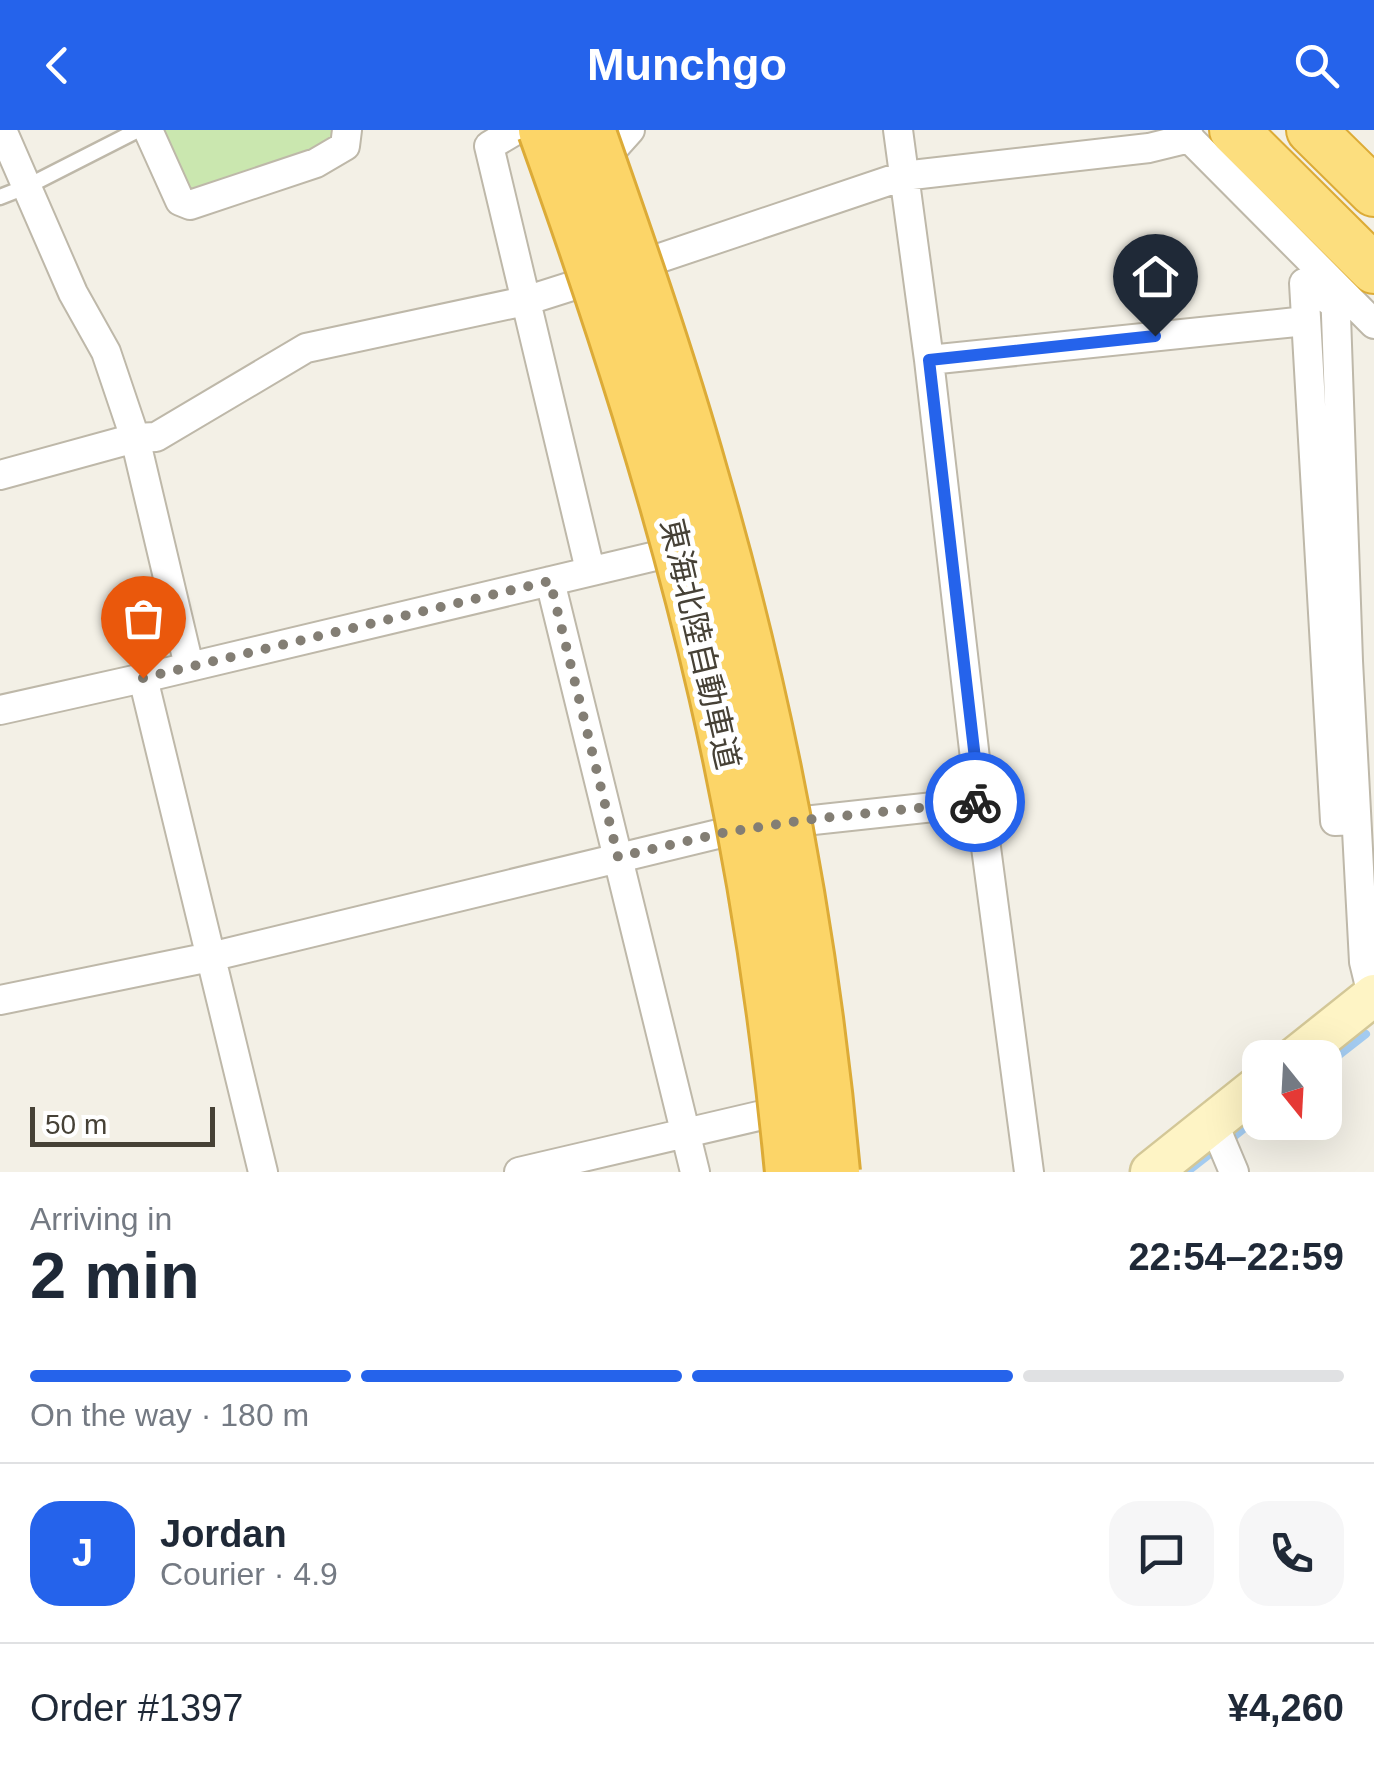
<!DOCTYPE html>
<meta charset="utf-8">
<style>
body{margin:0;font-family:Helvetica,"Noto Sans JP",sans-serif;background:#f6f6f7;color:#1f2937;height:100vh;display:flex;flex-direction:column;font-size:38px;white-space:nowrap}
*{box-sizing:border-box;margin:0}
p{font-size:32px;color:#747a83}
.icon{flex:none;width:55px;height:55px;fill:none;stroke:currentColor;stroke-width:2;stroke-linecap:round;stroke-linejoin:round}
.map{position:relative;height:1042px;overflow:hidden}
.details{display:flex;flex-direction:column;background:#fff;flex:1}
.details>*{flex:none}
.needle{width:65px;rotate:162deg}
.fabs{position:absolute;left:1242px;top:910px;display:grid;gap:20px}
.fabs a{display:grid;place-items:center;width:100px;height:100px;border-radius:20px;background:#fff;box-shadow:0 10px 40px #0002;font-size:50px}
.scale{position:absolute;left:30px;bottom:25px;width:185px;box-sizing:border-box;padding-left:10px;border:5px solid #464136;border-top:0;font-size:28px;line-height:35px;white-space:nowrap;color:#464136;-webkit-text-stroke:8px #fff;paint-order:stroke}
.pin{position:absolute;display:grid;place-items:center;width:85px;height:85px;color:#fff;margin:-102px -42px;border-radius:50% 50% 50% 0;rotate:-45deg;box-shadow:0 0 10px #0007}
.pin .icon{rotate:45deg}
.courier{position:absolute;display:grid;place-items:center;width:100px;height:100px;margin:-50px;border:8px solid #2563eb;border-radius:50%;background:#fff;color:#222;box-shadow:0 2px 12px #0007}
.headline em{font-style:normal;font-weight:600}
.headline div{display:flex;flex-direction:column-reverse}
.headline{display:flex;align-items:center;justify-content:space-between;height:170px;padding:0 30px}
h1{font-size:65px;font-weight:600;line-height:75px}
.bar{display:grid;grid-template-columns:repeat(4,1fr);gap:15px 10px;align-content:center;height:120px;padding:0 30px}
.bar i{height:12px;border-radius:8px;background:#e0e1e3}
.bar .selected{background:#2563eb}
.bar p{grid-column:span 4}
.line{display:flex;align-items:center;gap:25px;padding:0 30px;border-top:2px solid #e0e1e3}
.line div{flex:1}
.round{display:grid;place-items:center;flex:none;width:105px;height:105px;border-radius:30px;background:#f6f6f7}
header{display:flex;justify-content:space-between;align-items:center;height:130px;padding:0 30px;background:#2563eb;color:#fff;font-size:45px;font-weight:600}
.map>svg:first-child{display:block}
</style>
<header><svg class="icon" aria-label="back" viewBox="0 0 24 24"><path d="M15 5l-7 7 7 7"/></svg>Munchgo<svg class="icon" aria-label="search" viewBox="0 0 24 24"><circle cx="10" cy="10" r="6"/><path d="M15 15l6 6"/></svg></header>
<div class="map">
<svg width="1374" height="1042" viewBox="0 0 1374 1042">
<rect width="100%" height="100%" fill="#f3f0e6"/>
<!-- green -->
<path fill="#cae7af" d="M151,0H347V18L180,71Z"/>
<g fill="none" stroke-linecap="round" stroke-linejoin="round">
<!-- stream -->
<path stroke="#a3cbf0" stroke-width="8" d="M1325,936L1366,904
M1235,1006L1260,986
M1187,1042L1215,1020"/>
<defs>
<path id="service" d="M0,67L28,56L138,0"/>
<path id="minor" d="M2,0L73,163L106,222L135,308L189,536
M148,0L180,71L190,75L316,33L345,16L347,0
M516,0L489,16L590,440
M898,0L929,230L980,672L1029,1042
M1181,0L1374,194
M613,19L630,0
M1335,157L1348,531L1364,832L1374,873
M1336,175L1304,153L1335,691L1356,690
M929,230L1306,191
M0,345L135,308L156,307L306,218L525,171L654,130L903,46L1149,18L1190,8
M550,451L695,1042
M143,548L263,1042
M0,580L143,548L660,425
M0,870L210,827L722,703L804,691L980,672
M1213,992L1234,1042
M519,1042L767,984"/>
<path id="secondary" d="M1295,928L1374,865
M1151,1042L1260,955"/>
<path id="trunk" d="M1234,0L1374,139
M1311,0L1374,62"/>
</defs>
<!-- service casing -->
<use href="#service" stroke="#beb8a9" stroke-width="19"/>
<!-- minor casing -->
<use href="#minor" stroke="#beb8a9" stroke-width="32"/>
<!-- secondary casing -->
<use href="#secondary" stroke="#d3c797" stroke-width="45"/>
<!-- trunk casing -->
<use href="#trunk" stroke="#dcab37" stroke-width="52"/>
<!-- service -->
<use href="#service" stroke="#fff" stroke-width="14"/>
<!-- minor -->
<use href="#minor" stroke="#fff" stroke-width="28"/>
<!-- secondary -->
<use href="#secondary" stroke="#fef4c5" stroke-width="40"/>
<!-- trunk -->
<use href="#trunk" stroke="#fcde7e" stroke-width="48"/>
<defs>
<path id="motorway-bridge" d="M545,0C611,185 672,372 716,564C752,721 777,882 792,1042
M588,0C628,114 668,228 701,345C767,571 812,807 833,1042"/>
</defs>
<!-- motorway-bridge casing -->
<use href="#motorway-bridge" stroke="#dcab37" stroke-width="58" stroke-linecap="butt"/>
<!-- motorway-bridge -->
<use href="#motorway-bridge" stroke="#fcd568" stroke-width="52"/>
</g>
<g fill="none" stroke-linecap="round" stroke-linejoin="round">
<!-- done -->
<path stroke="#837e74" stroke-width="10" stroke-dasharray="0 18" d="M143,548L550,451L618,727L722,703L804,690L975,672"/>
<!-- route -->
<path stroke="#2563eb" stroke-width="12" d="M975,672H980L929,230L1155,206"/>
</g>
<g text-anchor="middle" stroke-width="10" stroke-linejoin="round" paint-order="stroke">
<!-- street labels -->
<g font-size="32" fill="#464136" stroke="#fff">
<text transform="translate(700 514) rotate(77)" y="11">東海北陸自動車道</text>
</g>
</g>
</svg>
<div class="fabs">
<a><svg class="needle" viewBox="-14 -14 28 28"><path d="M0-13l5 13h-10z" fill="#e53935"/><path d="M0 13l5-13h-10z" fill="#747a83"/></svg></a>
</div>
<div class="scale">50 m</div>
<div class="pin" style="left:143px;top:548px;background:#ea580c"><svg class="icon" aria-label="bag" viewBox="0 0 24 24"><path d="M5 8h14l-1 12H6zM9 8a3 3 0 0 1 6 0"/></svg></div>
<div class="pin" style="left:1155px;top:206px;background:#1f2937"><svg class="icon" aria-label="home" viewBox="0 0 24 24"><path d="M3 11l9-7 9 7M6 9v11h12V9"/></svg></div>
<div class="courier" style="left:975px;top:672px"><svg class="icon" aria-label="bike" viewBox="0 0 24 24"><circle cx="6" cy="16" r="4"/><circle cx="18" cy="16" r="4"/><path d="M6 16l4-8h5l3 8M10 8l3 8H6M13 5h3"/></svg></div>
</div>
<section class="details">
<div class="headline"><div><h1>2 min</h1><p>Arriving in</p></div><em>22:54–22:59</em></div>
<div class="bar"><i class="selected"></i><i class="selected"></i><i class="selected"></i><i></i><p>On the way · 180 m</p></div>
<div class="line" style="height:180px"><b class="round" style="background:#2563eb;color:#fff">J</b><div><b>Jordan</b><p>Courier · 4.9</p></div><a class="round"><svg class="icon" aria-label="chat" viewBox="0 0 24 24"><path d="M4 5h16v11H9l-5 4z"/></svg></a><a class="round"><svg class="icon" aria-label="phone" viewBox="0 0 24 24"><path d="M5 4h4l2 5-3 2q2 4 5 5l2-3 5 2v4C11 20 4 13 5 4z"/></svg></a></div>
<div class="line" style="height:130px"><div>Order #1397</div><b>¥4,260</b></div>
</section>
